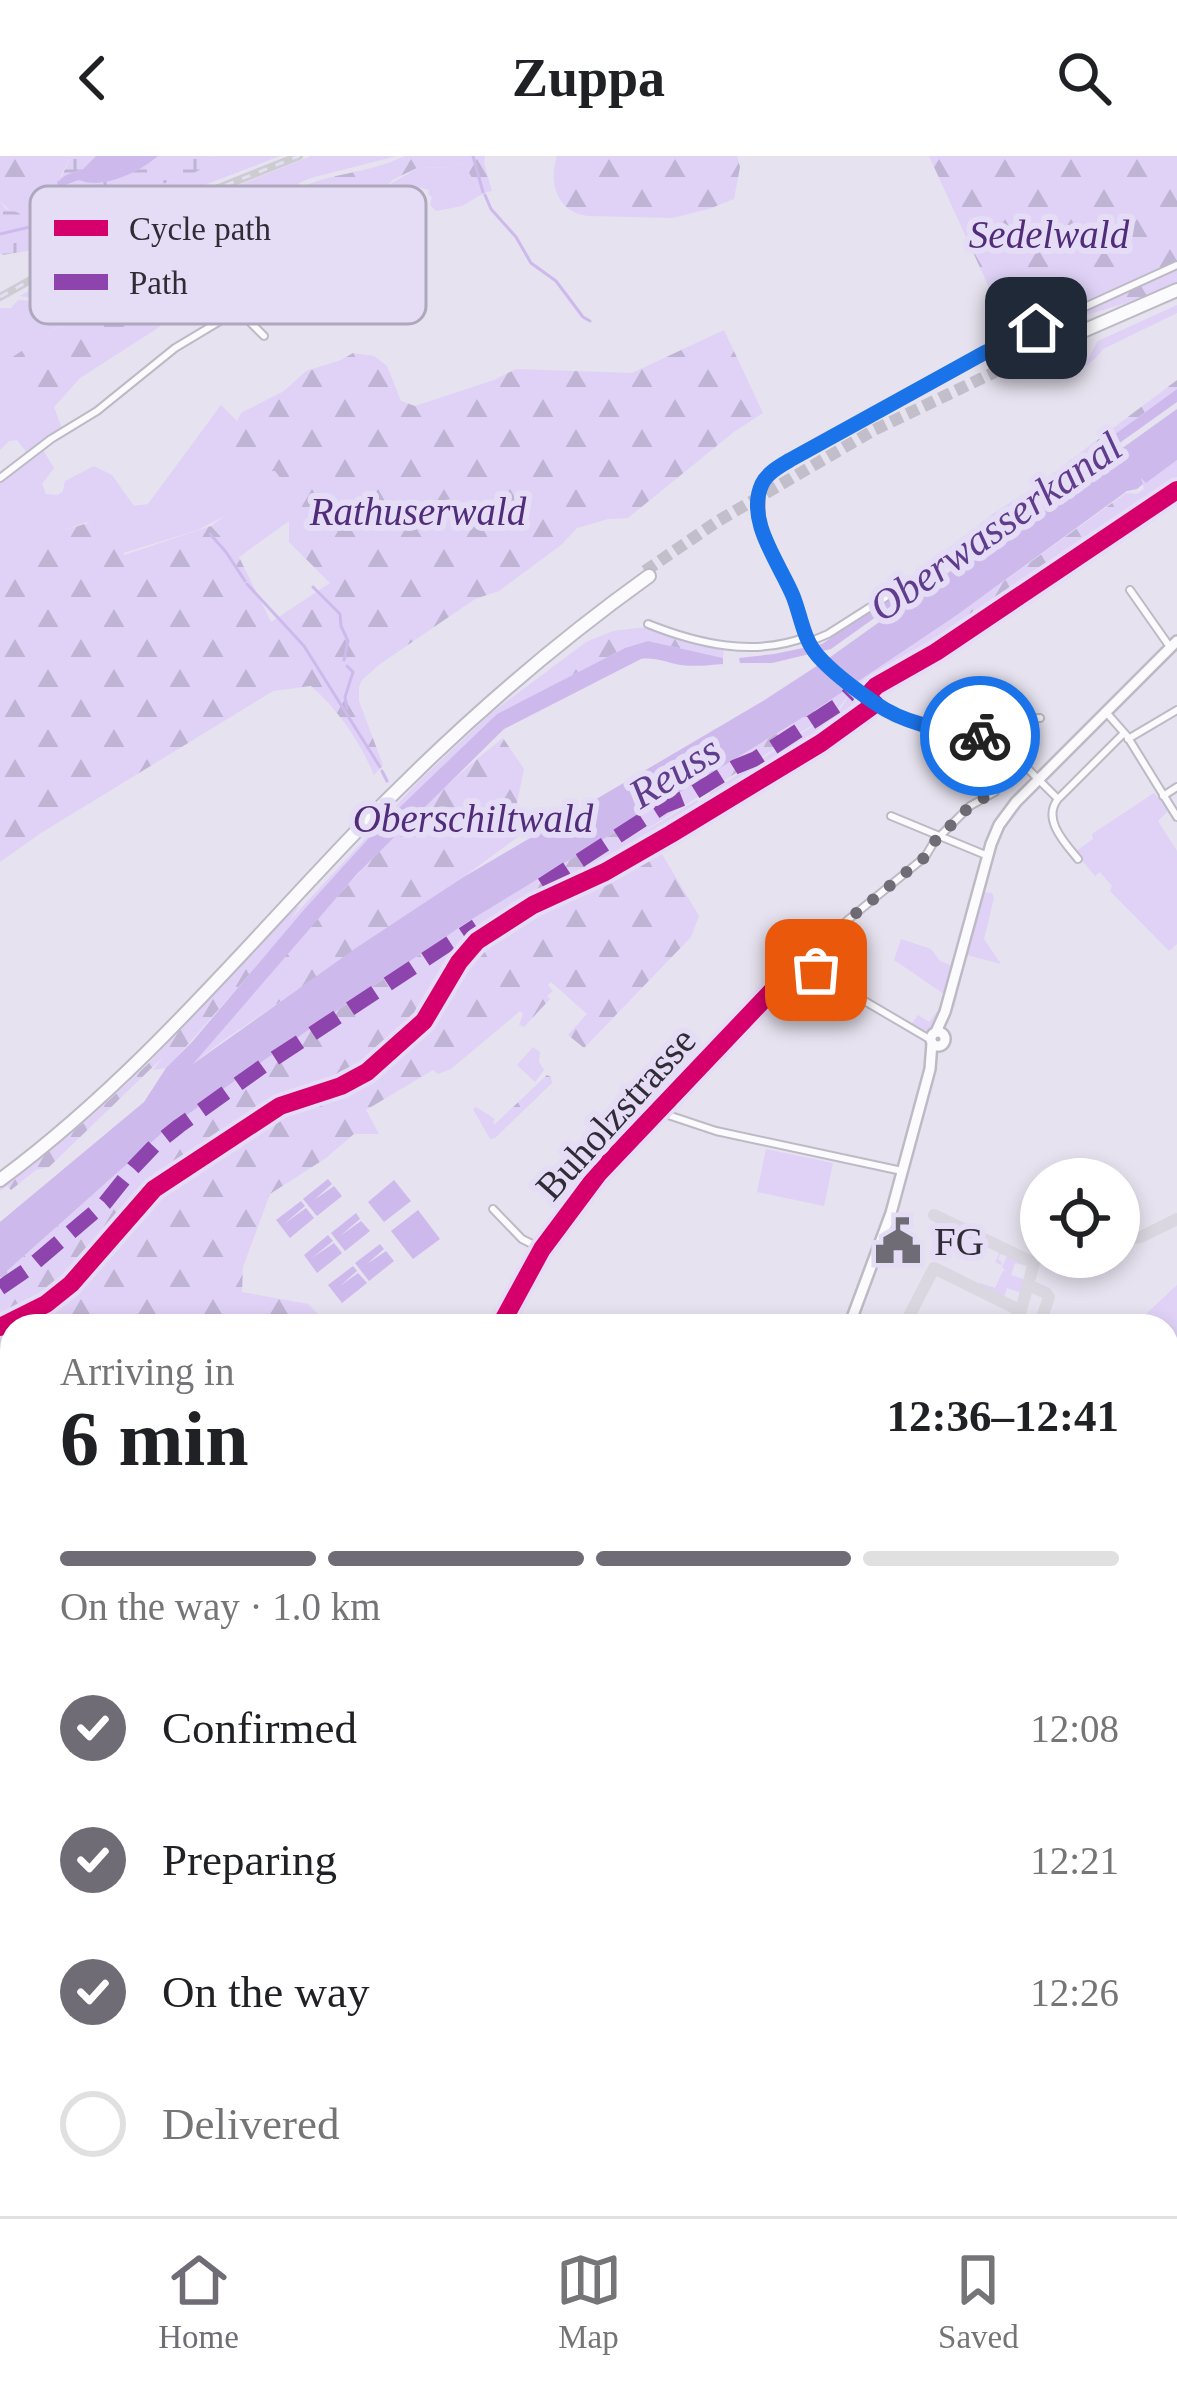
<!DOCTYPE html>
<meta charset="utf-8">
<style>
body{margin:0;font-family:Georgia,serif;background:#f6f6f6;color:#202124;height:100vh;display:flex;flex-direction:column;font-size:45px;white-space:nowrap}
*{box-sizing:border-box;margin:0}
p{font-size:39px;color:#757577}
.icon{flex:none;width:66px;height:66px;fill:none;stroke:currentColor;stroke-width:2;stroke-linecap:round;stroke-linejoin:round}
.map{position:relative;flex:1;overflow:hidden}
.details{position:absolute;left:0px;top:1158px;width:1179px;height:903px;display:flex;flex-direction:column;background:#fff;border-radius:36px 36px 0 0;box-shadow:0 6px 18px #0003}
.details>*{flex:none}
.buttons{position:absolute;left:1020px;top:1002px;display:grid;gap:24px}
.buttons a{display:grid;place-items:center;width:120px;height:120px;border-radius:50%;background:#fff;box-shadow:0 6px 18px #0003;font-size:60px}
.pin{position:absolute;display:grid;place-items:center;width:102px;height:102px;color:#fff;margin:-51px;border-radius:24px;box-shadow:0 6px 18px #0006}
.courier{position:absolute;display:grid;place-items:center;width:120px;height:120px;margin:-60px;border:9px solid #1a73e8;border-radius:50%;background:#fff;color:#222;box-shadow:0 3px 15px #0007}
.summary em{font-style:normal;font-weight:700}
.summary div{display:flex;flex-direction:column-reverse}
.summary{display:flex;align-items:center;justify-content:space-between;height:204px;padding:0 60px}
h1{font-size:78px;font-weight:700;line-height:90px}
.bar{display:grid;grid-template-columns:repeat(4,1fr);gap:18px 12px;align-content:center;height:144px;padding:0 60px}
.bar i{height:15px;border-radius:9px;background:#e0e0e0}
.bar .on{background:#706c76}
.bar p{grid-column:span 4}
ol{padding:0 60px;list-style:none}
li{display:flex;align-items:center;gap:36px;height:132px}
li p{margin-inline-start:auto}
li .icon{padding:12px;border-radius:50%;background:#706c76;color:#fff;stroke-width:4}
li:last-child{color:#757577}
li i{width:66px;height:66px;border:6px solid #e0e0e0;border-radius:50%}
header{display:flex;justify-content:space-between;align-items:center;height:156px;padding:0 60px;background:#fff;font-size:54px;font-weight:700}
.tab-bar{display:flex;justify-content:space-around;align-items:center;height:168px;border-top:3px solid #e0e0e0;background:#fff;font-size:33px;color:#757577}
.tab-bar a{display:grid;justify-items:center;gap:6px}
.tab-bar .on{color:#706c76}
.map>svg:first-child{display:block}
</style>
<header><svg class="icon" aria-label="back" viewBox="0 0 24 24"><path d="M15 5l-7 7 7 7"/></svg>Zuppa<svg class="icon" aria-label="search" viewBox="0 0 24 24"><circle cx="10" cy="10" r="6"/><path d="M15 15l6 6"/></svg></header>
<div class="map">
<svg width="1177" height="2060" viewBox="0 0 1177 2060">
<defs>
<pattern id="forest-firs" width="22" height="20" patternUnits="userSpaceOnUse" patternTransform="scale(3)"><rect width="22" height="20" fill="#dfd2f6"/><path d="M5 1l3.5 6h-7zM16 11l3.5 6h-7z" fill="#c0b4d4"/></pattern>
<pattern id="wetland-marsh" width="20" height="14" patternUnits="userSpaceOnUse" patternTransform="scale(3)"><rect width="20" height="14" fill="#dfd2f6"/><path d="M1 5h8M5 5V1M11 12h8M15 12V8" fill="none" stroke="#c0b4d4"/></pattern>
</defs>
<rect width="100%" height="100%" fill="#e6e2ef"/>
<!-- green -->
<path fill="#dfd2f6" d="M212,0H280L160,46L68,91L65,83V74L92,52L192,18L207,10Z
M311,0H397L314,21L301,26L286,37L187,80L120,126L88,130L45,144L20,140L150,65Z
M463,6L477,31L484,37L462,50L436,55L430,49L432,41L428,38L429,34L417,31L406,34L400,48L376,36L418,12L453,11Z
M109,129L115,132L6,206C22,231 42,252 56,279L29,299L17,284L9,285L0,294V152H11L18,144C52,148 75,134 109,129Z
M1177,149V157L1103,193C1095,205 1082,214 1068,217L1065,215L1087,205L1098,185Z
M1096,161L1098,163L1049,186L1054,199L1067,202L1079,197L1082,201L1054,213L1047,211L1042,180L1045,177Z
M221,249L237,265L230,279L275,315L293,339L289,352V365L239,401L211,370L224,360L198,374L123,397L119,371L87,366L21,389L0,406V324L38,294H43L54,312L42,328L46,338L58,339L63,335L65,325L94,310L112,319L134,350L148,348Z
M849,539L865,546L854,556V560L822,584L719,647L709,637L841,552Z
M1154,637L1169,654L1158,665L1177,695V788L1169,795L1110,735L1112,730L1100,716L1095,720L1075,696L1093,683L1092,678Z
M697,644L704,656L654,686L647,674Z
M982,736L992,737L994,742L984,783L1001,808L967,799L954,852V834Z
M901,783L931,793L940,805L950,809L954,800L958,798L941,859L933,873L923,875L910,870L918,859L929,866L941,850L944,838L894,804Z
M533,891L540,896L539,906L544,914L535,926L517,909Z
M766,993L833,1007L824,1050L757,1036Z
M997,1094L1031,1110L1015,1107L1011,1119L1026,1124L1022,1137L1007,1132L1004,1141L979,1130L980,1127L995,1132L1003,1115H1006L1002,1111L1007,1100L1001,1097L998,1103L1002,1106L1001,1109L995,1106L999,1098Z
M1177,1129V1238L1167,1233V1170H1133Z
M1177,1324V1440L1173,1445L1177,1448V1464L1167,1474V1334Z
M1177,1605V1691L1167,1698V1614Z
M1177,1778V1854L1167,1853V1787Z
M460,2049H543L530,2060H449Z"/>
<!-- forest -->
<path fill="url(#forest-firs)" d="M0,0H71L47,46L31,69L23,67L0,45Z
M404,0H485L484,7L492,35L484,37L477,31L463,6L453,11L417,12L394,23L373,41L318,53L317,77L211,120L153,153L161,170L80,222L54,251L63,275L56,279C42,252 22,231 5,206L197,79L295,39L294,35C328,16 370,18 404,0Z
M557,0H737L740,11L734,43L709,53L672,62L589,60C557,57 548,27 557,0Z
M929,0H1177V106L1014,178L1002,156V140H993Z
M1177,112V128L1157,138L1052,169L1051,167Z
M724,174L763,257L735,275L628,362L608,363L577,372L561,389L499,435L475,443L380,508L362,524L359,531V545L383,609L374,619C359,584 339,555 311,530L273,535L41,677L0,706V406L21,389L38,382L108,361L120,371L124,399L211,370L239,401L271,466L330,427L289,386V352L293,339L275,315L260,316L232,288L230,279L241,257L284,235L306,215L341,204L353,197L374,200L387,210L401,245L415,250L494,224L516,213L632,217Z
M1177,224V233L1056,321L1014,348L912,426L861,462L826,481L919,420L940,399L994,357L1036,330Z
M1177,304V333L932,498L866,535L853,533L838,553L647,673L699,760L691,781L584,892L568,879L587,858L551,826L548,829L553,835L547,840L550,843L524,871L519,869L523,858L520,855L451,913L438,918L433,914L366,954L379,978H354L326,1002L270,1038L243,1111L242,1136L308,1148L330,1170H12V1818L0,1834V1121L9,1122L7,1115L163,976L257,909L469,765L820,551L957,459L1126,337L1137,338L1144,333L1141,322L1147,326Z
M646,471L696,488L724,492L723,502L648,485L625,492L497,558L378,672L175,903L166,912L153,914L163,901L49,1011L36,1014L11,1034L7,1030L0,1035V1031L12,1025L93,959L149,907L293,753L300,750L289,765L418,626L490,558L586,486L613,475Z
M503,582L524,613L516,651L533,670L462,722L221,886L189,911C289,798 383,676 503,582Z
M547,919L551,921L552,927L495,982L490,983L473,953L476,951L495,963L493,967L495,968Z"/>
<!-- wetland -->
<path fill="url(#wetland-marsh)" d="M71,0H96L83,13L66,19L62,32L79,24C102,33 140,16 158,0H212L207,10L192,18L92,52L77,67L46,83L34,94L2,99L0,97V45L6,53L19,57L24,67L31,69L47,46L55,25L62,20Z"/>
<!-- water -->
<path fill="#ceb9ed" d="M96,0H158C140,16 102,34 79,24L58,32L57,26L66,19L83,13Z
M1177,233V246L831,493L772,507H740L739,502L774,498L822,488L912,426L1014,348L1056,321Z
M1177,253V304L1146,327L1141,322L1143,328L1137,333L1127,335L957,459L820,551L469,765L257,909L163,976L7,1115L9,1122L0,1121V1066L144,946L166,912L192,886L302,756L378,672L497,558L625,492L648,485L723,502V508C710,509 695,511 681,509C667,507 656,501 641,503L504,573L357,718L193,908L356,792L462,722L763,545L829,502Z
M328,1023L332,1028L314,1044L334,1030L342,1040L317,1060L303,1043Z
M394,1024L411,1045L384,1066L368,1046Z
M301,1045L305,1050L284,1068L306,1052L314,1062L290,1082L276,1064Z
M418,1054L440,1083L413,1103L391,1075Z
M356,1057L360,1063L340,1080L361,1065L370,1075L345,1095L331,1077Z
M328,1079L333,1085L312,1102L334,1087L342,1097L317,1117L304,1099Z
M380,1088L384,1093L367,1108L386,1095L394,1105L369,1125L355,1107Z
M353,1110L357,1115L340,1130L358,1117L367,1127L342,1147L328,1129Z"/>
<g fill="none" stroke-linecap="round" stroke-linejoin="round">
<!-- stream -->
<path stroke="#ceb9ed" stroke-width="3" d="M473,0L483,36
M485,39L491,53L516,81L531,107L556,125L583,161L590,165
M0,78L34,70L58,32
M210,378L226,396L245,425
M247,428L304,490L380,611
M313,431L340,458L341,470L348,485L344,504
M347,552L345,541L353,516L347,510
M382,615L387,625
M1167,1706L1177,1695
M0,1836L12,1819"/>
<!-- taxiway -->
<path stroke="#dad7e0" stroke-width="12" d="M934,1059L1034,1107L1019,1161
M1119,1084L1141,1081L1177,1063
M1035,1132L1046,1137L1049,1141L1040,1167
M904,1170L934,1112L1015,1152L1023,1170
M1167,1248L1177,1253
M1167,1481L1177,1484V1472"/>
<!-- runway -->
<path stroke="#dad7e0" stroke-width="30" d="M1167,1314L1177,1304"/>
<!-- highway-tunnel -->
<path stroke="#c2beca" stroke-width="12" stroke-dasharray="12 6" stroke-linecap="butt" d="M645,415L718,365L874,274L1051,189"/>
<defs>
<path id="minor" d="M0,322L51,283L97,255L175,192L225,162L235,158L243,159L264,180
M1130,434L1170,491
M648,468C698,488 754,501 806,481
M809,486L828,478L886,441
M1004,534L1021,549L1025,562
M1105,555L1127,580L1177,661
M1128,583L1177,554
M1000,585L1018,564L1040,562
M1163,640L1177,631
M1059,642L1124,577
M891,660L988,700
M1078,703C1064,686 1042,663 1058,643L1000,585L927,570L901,560L875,548L819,501L806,481L794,442L772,400L761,371V329L775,313L790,303L984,197L1177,109
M805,810L931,884
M656,955L716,975L902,1015
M493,1053L522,1083L542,1093
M500,1170L542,1093L598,1018L779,827L796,812L805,810L811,797L849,763L925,701L934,686L970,650L995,636L999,594L1004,588
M1167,1864L1177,1865
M0,1867L12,1865
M177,2049L193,2060
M842,2060L860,2049"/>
<path id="major" d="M931 883a7 7 0 1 1 14 0a7 7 0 1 1-14 0Z
M936,876L945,856L991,688L999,669L1016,646L1177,485
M849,1170L891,1057L930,913L932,887
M1167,1609L1177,1600
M385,2060L391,2049
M534,2060L549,2049"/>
<path id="highway" d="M1051,189L1177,134
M0,1024C134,925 239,798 353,679C444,584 543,496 649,420"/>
</defs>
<!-- minor casing -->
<use href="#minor" stroke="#bebac5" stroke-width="10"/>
<!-- major casing -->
<use href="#major" stroke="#bebac5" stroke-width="14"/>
<!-- highway casing -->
<use href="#highway" stroke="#bebac5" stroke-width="16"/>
<!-- minor -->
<use href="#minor" stroke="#fbfbfd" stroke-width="6"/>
<!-- major -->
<use href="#major" stroke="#fbfbfd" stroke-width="9"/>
<!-- highway -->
<use href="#highway" stroke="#fbfbfd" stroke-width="12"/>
<defs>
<path id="rail" d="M0,141L138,64L299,0
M393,2060L398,2049
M653,2060L664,2049"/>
</defs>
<!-- rail casing -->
<use href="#rail" stroke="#cdccd0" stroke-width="8"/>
<!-- rail -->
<use href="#rail" stroke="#e5dcf5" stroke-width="3" stroke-dasharray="9" stroke-linecap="butt"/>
<!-- quiet -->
<path stroke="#8e44ad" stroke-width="15" stroke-dasharray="30 15" stroke-linecap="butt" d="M542,729L664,650L687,641L735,611L755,603L838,549L849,538
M0,1132L25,1115L105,1047L133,1012L155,989L179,970L266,908L476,770"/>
<defs>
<path id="cycleway" d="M500,1170L542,1093L598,1018L788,818
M0,1171L46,1148L71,1128L154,1033L280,950L341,930L367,916L424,865L459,806L477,785L533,749L605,716L671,678L821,587L875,548L867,540L876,530L936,496L1177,334"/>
</defs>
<!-- cycleway casing -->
<use href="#cycleway" stroke="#e5dcf5" stroke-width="26"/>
<!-- cycleway -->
<use href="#cycleway" stroke="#d6006c" stroke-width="18"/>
</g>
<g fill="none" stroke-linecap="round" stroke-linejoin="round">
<!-- done -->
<path stroke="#706c76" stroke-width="12" stroke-dasharray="0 21.6" d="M816,814L805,810L811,797L849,763L925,701L934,686L970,650L994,636L999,594L1004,588L980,580"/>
<!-- route -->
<path stroke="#1a73e8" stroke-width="15" d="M980,580C944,574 906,569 875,547C856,534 833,517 818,500C803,483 801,460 793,440C780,408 745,364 762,328C767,317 780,310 790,304L984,197L1036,172"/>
</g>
<!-- icons -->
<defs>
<symbol id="civic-bare" viewBox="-9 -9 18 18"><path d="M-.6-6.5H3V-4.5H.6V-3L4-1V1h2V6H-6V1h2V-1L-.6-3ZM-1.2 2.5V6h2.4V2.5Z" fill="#706c76" stroke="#e5dcf5" stroke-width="2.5" paint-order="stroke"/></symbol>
</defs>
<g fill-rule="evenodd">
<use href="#civic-bare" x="865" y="1052" width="66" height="66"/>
</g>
<g text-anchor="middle" stroke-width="12" stroke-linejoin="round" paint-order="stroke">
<!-- park labels -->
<g font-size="39" font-style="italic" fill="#512c7a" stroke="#e5dcf5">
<text x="1049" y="92">Sedelwald</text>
<text x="418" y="369">Rathuserwald</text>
<text x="473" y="676">Oberschiltwald</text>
</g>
<!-- street labels -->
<g font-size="39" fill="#302c35" stroke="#e5dcf5">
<text transform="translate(615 957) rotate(-48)" y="14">Buholzstrasse</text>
</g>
<!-- poi labels -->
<g font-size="39" fill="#302c35" stroke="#e5dcf5" text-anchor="start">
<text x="934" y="1099">FG</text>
</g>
<!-- water labels -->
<g font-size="42" font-style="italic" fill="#603c8c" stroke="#e5dcf5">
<text transform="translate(995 370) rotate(-35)" y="15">Oberwasserkanal</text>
<text transform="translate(674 615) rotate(-32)" y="15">Reuss</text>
</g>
</g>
<!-- legend -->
<rect x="30" y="30" width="396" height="138" rx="18" fill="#e5dcf5" stroke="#afa7bb" stroke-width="3"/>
<rect x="54" y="64" width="54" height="16" fill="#d6006c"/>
<rect x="54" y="118" width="54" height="16" fill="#8e44ad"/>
<g font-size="33" fill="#302c35">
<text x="129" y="84">Cycle path</text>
<text x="129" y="138">Path</text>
</g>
</svg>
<div class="buttons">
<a><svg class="icon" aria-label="locate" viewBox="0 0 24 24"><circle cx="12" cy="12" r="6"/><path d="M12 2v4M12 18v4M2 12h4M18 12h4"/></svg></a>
</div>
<div class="pin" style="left:816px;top:814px;background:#ea580c"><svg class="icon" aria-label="bag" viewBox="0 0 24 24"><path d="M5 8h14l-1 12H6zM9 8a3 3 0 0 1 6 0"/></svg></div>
<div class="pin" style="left:1036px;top:172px;background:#1f2937"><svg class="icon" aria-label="home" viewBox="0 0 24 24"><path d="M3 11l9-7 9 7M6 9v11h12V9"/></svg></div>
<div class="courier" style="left:980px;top:580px"><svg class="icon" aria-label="bike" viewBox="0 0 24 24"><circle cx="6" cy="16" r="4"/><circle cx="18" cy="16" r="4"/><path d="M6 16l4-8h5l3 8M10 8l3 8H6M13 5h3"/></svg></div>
<section class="details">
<div class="summary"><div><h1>6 min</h1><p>Arriving in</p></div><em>12:36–12:41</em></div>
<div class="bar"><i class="on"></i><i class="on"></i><i class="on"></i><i></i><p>On the way · 1.0 km</p></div>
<ol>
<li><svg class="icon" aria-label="check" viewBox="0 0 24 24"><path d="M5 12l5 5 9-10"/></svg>Confirmed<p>12:08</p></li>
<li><svg class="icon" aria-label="check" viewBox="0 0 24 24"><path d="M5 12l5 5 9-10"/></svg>Preparing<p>12:21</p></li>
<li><svg class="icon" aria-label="check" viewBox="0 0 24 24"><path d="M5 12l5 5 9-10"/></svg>On the way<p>12:26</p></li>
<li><i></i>Delivered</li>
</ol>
</section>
</div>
<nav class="tab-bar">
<a class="on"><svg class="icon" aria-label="home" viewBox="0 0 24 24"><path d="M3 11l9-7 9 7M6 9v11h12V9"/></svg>Home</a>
<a><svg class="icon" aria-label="map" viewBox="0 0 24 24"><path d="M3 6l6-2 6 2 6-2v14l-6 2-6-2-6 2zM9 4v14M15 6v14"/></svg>Map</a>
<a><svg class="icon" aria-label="saved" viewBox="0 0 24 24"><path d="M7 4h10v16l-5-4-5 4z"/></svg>Saved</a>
</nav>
